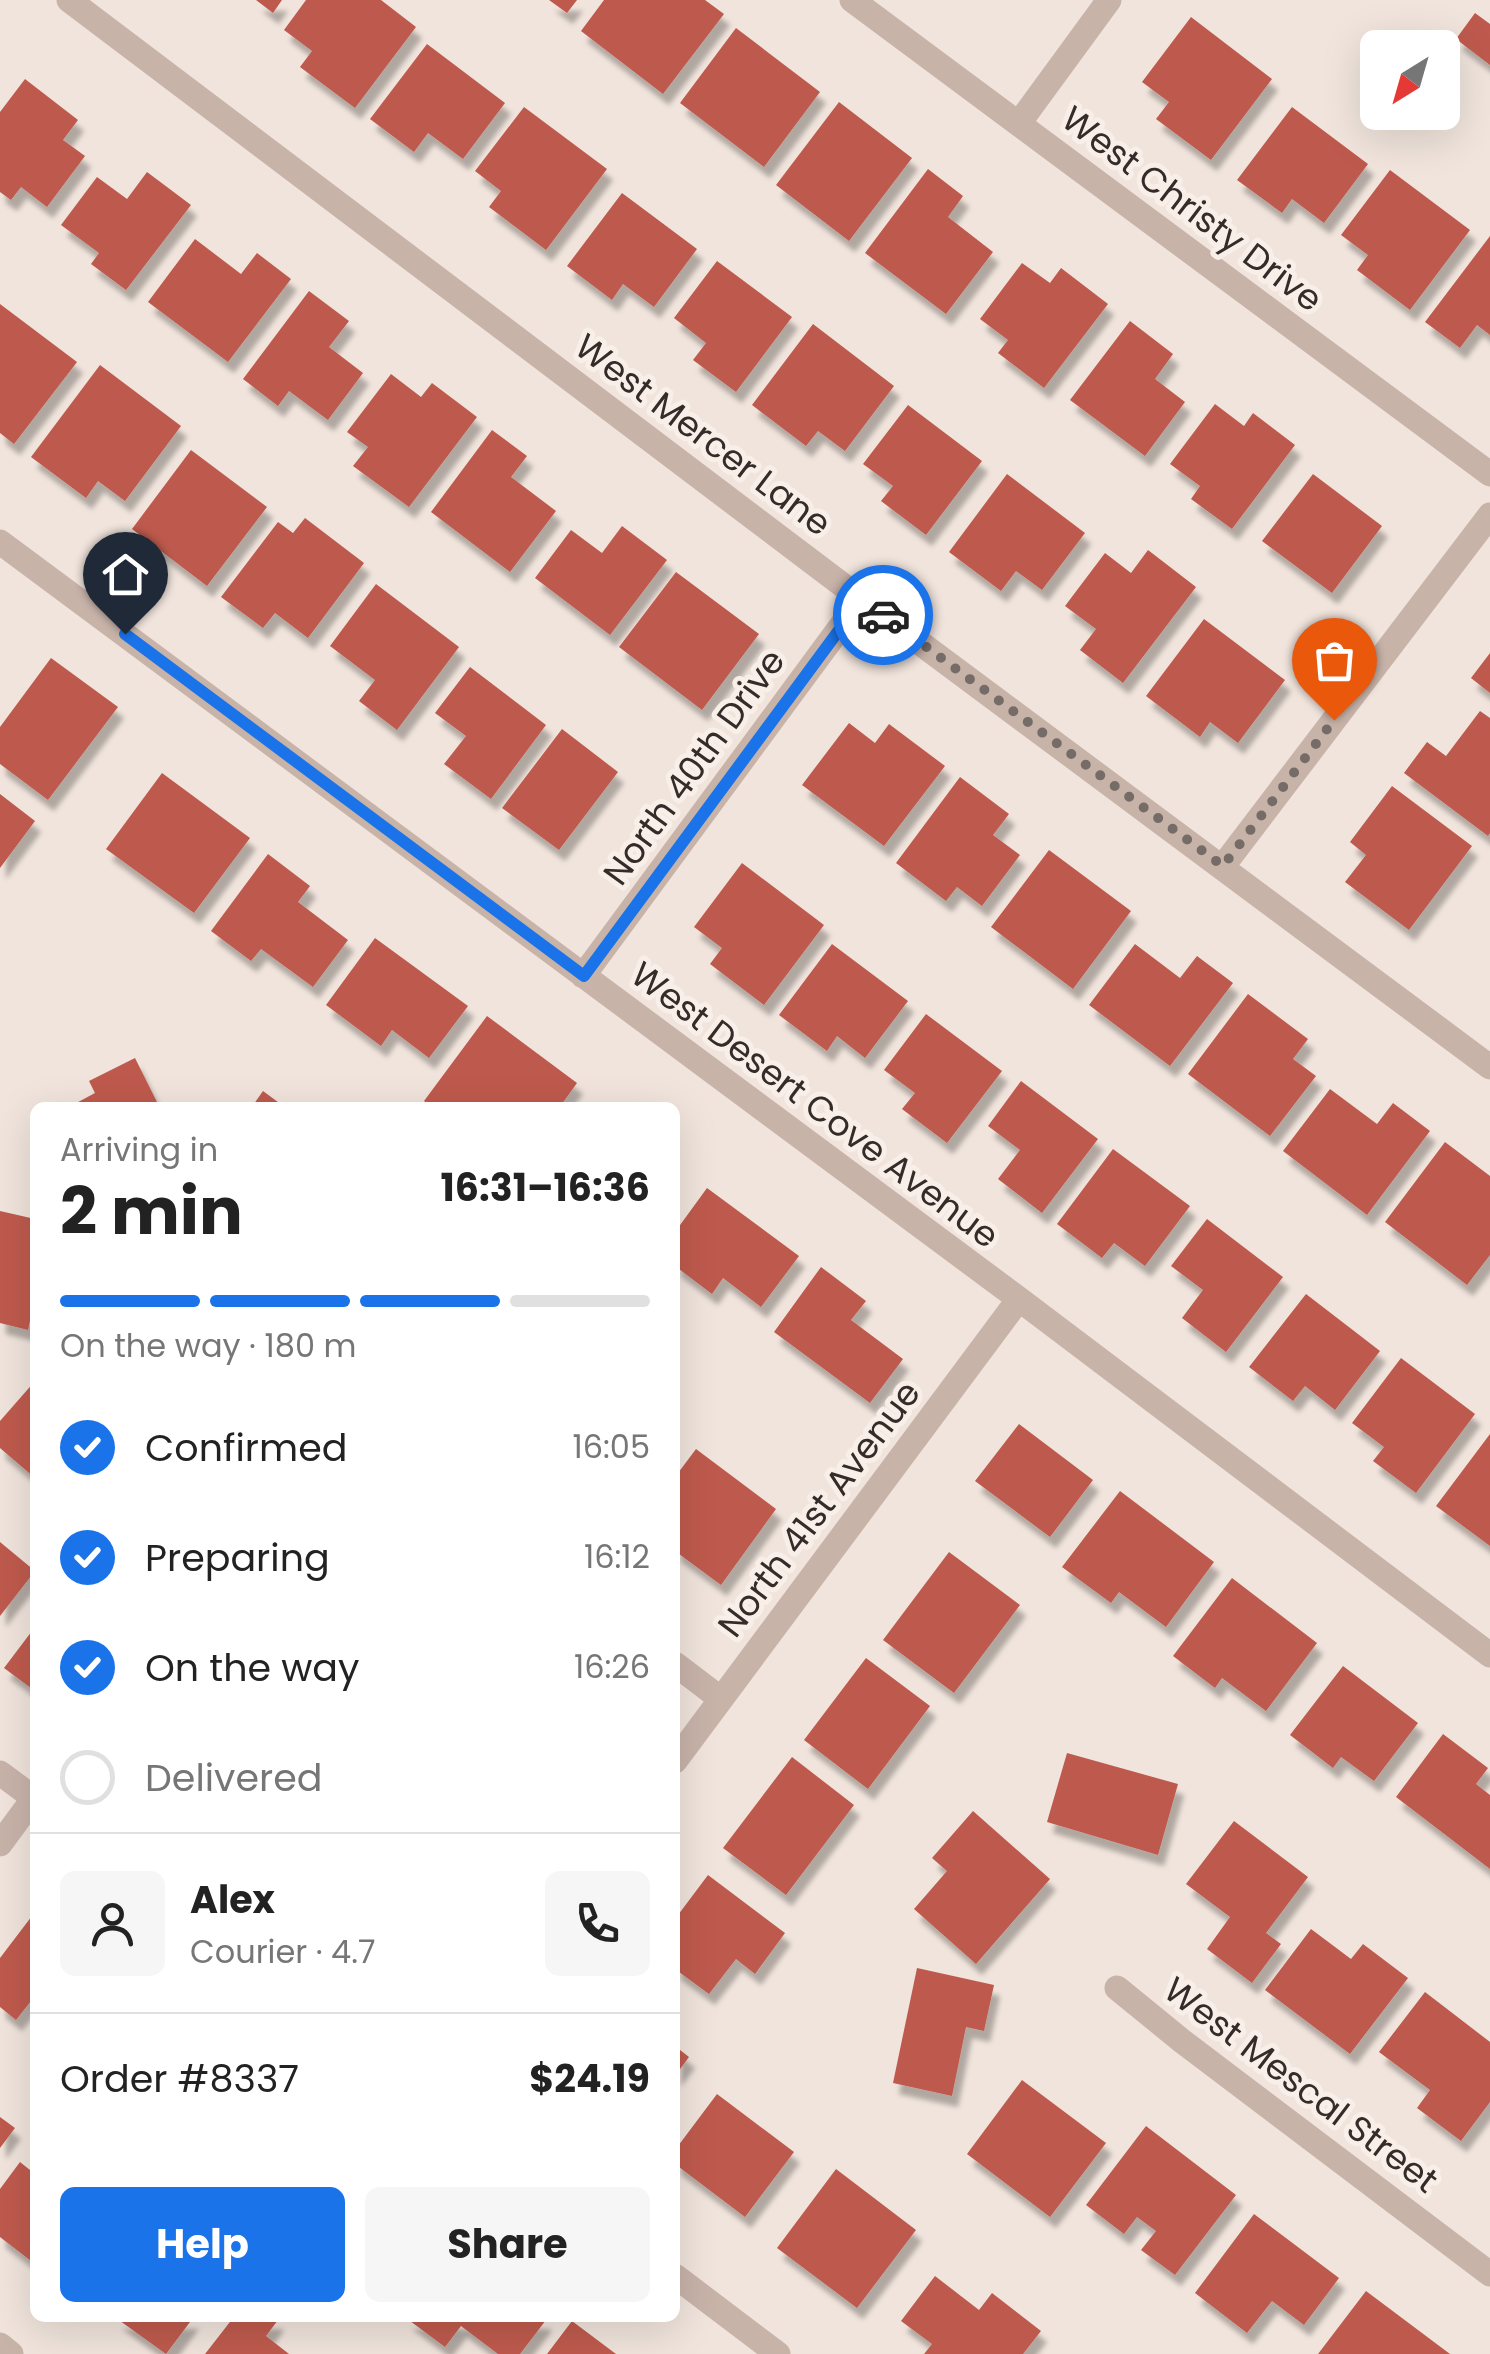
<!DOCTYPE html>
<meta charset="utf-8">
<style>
body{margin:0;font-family:Poppins,sans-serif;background:#f6f6f6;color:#222;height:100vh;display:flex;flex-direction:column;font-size:38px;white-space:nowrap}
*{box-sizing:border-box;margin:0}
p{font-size:32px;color:#767676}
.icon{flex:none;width:55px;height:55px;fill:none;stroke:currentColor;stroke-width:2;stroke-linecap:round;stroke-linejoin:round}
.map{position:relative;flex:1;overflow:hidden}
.panel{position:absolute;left:30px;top:1102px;width:650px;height:1220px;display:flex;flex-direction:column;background:#fff;border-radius:15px;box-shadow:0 10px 40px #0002}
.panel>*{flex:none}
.needle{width:65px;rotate:217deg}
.controls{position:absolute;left:1360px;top:30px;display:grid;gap:20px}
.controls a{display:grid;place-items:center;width:100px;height:100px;border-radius:15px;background:#fff;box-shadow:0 10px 40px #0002;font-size:50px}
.pin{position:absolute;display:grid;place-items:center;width:85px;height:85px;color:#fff;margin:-102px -42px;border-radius:50% 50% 50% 0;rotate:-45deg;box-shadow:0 0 10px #0007}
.pin .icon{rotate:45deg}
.courier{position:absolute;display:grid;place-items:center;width:100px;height:100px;margin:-50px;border:8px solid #1a73e8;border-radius:50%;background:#fff;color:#222;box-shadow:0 2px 12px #0007}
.head em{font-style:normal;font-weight:700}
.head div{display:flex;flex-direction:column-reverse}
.head{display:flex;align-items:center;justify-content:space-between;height:170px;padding:0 30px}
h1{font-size:65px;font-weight:700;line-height:75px}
.bar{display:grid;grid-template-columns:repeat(4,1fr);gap:15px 10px;align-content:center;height:120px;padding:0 30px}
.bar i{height:12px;border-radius:8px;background:#e0e0e0}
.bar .selected{background:#1a73e8}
.bar p{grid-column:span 4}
.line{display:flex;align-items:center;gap:25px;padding:0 30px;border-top:2px solid #e0e0e0}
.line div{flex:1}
.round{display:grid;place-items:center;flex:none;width:105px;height:105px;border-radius:15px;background:#f6f6f6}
ol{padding:0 30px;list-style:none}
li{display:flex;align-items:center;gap:30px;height:110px}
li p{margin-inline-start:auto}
li .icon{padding:10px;border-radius:50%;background:#1a73e8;color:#fff;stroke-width:4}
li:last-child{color:#767676}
li i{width:55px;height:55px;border:5px solid #e0e0e0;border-radius:50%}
.primary-button{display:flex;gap:20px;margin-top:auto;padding:20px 30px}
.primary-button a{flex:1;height:115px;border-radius:15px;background:#1a73e8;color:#fff;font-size:40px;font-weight:700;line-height:115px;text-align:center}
.primary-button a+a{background:#f6f6f6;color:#222}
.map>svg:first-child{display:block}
</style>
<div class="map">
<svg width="1490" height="2354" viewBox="0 0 1490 2354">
<defs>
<filter id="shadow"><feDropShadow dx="6" dy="11" stdDeviation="2.5" flood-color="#0004"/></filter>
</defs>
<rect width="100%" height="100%" fill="#f0e4dc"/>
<!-- building -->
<path fill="#be5a4d" filter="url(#shadow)" d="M256,0H282L273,13Z
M306,0H381L416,27L355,108L300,67L312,51L284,30Z
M549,0H577L567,13Z
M604,0H705L724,14L663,94L581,31Z
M1475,13L1490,24V65L1456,39Z
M1191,17L1272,79L1211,160L1156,119L1169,102L1142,82Z
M736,28L820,92L764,167L680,103Z
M427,44L505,103L463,159L428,133L414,152L370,119Z
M25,79L78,120L63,140L85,156L47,207L21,187L11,200L0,192V112Z
M839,102L912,158L849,241L776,185Z
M524,107L607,169L546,250L489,207L501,191L475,171Z
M1292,107L1368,164L1324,223L1292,199L1282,213L1237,180Z
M928,169L963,196L948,217L993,252L946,314L865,253Z
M1390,170L1470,230L1410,310L1357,270L1368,255L1341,235Z
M147,172L191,205L126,290L91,264L99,253L61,225L97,177L127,199Z
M622,193L697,249L654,307L623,284L612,300L567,266Z
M1490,236V335L1477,325L1460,348L1425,322Z
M195,239L241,274L257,253L291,279L228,362L148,302Z
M717,261L792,317L736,392L693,360L706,343L674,318Z
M1022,263L1050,283L1061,268L1108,304L1044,388L998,353L1008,340L980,319Z
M309,291L349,321L329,347L363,373L328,420L289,391L278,406L243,379Z
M0,304L77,362L14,444L0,433Z
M1130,321L1173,354L1155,379L1185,402L1145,456L1070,400Z
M813,324L894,386L845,451L818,431L806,446L752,405Z
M100,365L181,426L125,501L98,481L86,498L31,457Z
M391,374L421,397L432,383L477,417L409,507L353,466L368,447L347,432Z
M1215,404L1244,426L1253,413L1295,445L1232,529L1191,499L1200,486L1170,464Z
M908,405L982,461L926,535L881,501L893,486L863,464Z
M492,430L527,456L511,477L556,511L510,572L431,512Z
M191,450L267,507L207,586L132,529Z
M1007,474L1085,533L1042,590L1016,571L1001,591L949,552Z
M1313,474L1382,526L1332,593L1262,541Z
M305,518L364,563L308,638L275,613L263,628L221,597L278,522L293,533Z
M622,526L667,560L610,635L535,578L571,530L602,553Z
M1148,550L1196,587L1123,683L1080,650L1096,629L1065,606L1105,553L1131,573Z
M676,572L759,634L702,710L619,647Z
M376,584L459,647L397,730L359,701L375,680L330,646Z
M1204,619L1285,680L1238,743L1210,722L1200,737L1146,696Z
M1490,653V693L1471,678Z
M51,658L118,707L48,800L0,764V727Z
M470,667L546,725L491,799L444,764L466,736L435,713Z
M1480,711L1490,718V833L1488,836L1404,773L1427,742L1446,756Z
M849,723L875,743L889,724L945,766L884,846L802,785Z
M562,729L618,772L559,850L502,808Z
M162,773L250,838L194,913L106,849Z
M960,777L1009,814L993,835L1020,855L982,906L957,887L946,901L896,863Z
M1392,786L1472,846L1409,930L1345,882L1366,855L1350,842Z
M0,794L35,821L0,868Z
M1049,850L1131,911L1073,989L991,927Z
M268,854L310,886L298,902L348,940L313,987L261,949L251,961L211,931Z
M742,863L824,925L764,1005L710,964L722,948L694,927Z
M375,938L468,1006L429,1058L392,1030L381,1046L326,1005Z
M832,944L908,1001L865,1058L837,1036L827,1051L779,1015Z
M1135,944L1180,978L1197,956L1233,983L1170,1066L1089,1005Z
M1248,994L1308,1039L1293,1059L1316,1076L1270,1136L1188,1074Z
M926,1014L1002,1071L947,1143L902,1109L915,1093L884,1070Z
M487,1016L577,1083L559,1108H433L424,1101Z
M135,1058L160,1108H67L95,1093L89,1081Z
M1021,1081L1098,1139L1042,1213L998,1179L1020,1150L988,1126Z
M1330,1089L1377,1124L1393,1103L1430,1131L1367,1215L1283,1151Z
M263,1091L286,1108H251Z
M1445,1142L1490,1176V1255L1467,1285L1385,1222Z
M1113,1149L1190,1206L1145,1266L1114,1243L1102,1258L1057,1224Z
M707,1188L799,1256L761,1307L723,1278L712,1294L675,1266V1232Z
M0,1211L35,1219V1298L28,1330L0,1323Z
M1207,1219L1283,1277L1226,1352L1182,1318L1203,1290L1171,1266Z
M821,1267L866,1301L851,1320L903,1359L870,1403L774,1332Z
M1306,1294L1380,1351L1335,1410L1305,1386L1293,1401L1249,1367Z
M1401,1358L1475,1414L1416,1493L1373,1461L1384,1447L1352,1423Z
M35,1381V1478L0,1448V1421Z
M1019,1424L1093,1480L1050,1537L975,1481Z
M1490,1434V1546L1436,1506Z
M696,1449L776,1509L721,1585L675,1551V1477Z
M1120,1491L1214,1562L1166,1627L1119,1592L1111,1603L1062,1567Z
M0,1542L35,1571L0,1616Z
M949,1552L1020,1605L954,1693L883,1640Z
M1232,1578L1317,1643L1266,1711L1222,1678L1215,1688L1173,1656Z
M35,1627V1691L4,1668Z
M866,1658L930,1706L868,1789L804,1740Z
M1343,1666L1418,1723L1374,1781L1341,1757L1333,1768L1290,1735Z
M1443,1734L1488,1768L1476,1784L1490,1795V1869L1396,1797Z
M1067,1753L1178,1784L1158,1855L1047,1822Z
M792,1757L854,1805L786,1895L723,1848Z
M973,1811L1050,1879L976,1964L914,1909L947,1871L932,1858Z
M1234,1821L1308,1877L1266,1933L1281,1944L1252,1983L1207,1949L1230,1917L1186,1884Z
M708,1875L785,1933L755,1974L736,1959L709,1994L675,1969V1919Z
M35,1912V2004L31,2001L16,2020L0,2007V1958Z
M1311,1929L1351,1959L1363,1944L1408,1978L1350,2054L1265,1990Z
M917,1968L994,1985L984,2031L966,2027L952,2096L893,2083Z
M1425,1992L1490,2042V2102L1461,2141L1417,2108L1430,2090L1379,2052Z
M675,2046L689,2057L675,2076Z
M1022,2080L1106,2143L1050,2217L967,2154Z
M717,2094L794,2152L745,2217L675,2164V2150Z
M0,2117L15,2128L0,2148Z
M1146,2126L1236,2195L1175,2275L1141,2250L1156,2231L1137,2217L1124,2234L1086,2205Z
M20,2162L35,2174V2264L0,2237V2189Z
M836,2169L916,2230L857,2308L777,2248Z
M1254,2214L1339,2278L1304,2325L1272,2301L1247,2333L1195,2293Z
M935,2276L979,2310L992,2293L1041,2331L1023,2354H924L932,2344L901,2321Z
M1366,2291L1450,2354H1318Z
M116,2318H193L166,2354Z
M233,2318H275L278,2320L266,2336L289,2354H205Z
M406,2318H543L546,2320L520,2354H498L461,2326L445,2347Z
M572,2321L616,2354H547Z"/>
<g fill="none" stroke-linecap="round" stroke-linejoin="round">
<!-- minor -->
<path stroke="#c8b3a9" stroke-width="25" d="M69,0L861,599L1490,1067
M852,0L1490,474
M1019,123L1109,0
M0,542L1019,1299L1490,1655
M1223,866L1490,515
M583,976L861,599
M675,1664L721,1699
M675,1761L1019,1299
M0,1773L35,1799
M0,1844L34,1798
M1117,1988L1182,2041L1490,2274
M675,2276L778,2354
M0,2345L11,2354"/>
</g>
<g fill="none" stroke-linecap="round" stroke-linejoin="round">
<!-- done -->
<path stroke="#766c67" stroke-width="10" stroke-dasharray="0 18" d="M883,615L1223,866L1334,720"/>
<!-- route -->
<path stroke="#1a73e8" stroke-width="12" d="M125,634L584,976L862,599L883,615"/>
</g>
<g text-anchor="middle" stroke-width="10" stroke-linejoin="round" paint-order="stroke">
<!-- street labels -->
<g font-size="35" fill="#352b28" stroke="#f8efe9">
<text transform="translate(1192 209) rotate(37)" y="12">West Christy Drive</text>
<text transform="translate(703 435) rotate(37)" y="12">West Mercer Lane</text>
<text transform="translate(694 767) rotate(-54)" y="12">North 40th Drive</text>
<text transform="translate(815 1105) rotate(37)" y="12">West Desert Cove Avenue</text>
<text transform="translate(819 1509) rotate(-53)" y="12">North 41st Avenue</text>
<text transform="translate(1301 2085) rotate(37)" y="12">West Mescal Street</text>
</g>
</g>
</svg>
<div class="controls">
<a><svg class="needle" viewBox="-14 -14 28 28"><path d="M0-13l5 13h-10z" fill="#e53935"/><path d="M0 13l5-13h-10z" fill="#767676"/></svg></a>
</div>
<div class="pin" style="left:1334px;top:720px;background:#ea580c"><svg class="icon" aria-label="bag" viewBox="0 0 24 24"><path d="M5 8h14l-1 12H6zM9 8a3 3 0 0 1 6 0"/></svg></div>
<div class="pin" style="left:125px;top:634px;background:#1f2937"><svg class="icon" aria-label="home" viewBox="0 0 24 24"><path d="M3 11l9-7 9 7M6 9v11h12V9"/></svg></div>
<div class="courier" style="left:883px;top:615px"><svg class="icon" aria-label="car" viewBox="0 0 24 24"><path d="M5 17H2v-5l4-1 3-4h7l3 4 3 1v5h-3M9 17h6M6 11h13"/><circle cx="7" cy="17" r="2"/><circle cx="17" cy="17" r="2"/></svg></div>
<section class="panel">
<div class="head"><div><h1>2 min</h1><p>Arriving in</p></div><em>16:31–16:36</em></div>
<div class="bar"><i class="selected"></i><i class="selected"></i><i class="selected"></i><i></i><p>On the way · 180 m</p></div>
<ol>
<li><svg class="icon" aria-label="check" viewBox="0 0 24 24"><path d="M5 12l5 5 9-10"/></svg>Confirmed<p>16:05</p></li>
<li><svg class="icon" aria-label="check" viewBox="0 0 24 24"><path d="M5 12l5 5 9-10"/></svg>Preparing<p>16:12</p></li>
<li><svg class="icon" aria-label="check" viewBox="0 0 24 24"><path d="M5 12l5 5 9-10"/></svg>On the way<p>16:26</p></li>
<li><i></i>Delivered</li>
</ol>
<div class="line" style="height:180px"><a class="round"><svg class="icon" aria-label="person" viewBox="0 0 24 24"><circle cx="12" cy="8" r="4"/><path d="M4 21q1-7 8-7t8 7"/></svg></a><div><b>Alex</b><p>Courier · 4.7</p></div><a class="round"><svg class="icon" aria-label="phone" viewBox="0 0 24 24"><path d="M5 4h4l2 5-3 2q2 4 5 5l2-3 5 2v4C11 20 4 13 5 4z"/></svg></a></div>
<div class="line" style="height:130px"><div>Order #8337</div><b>$24.19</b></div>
<div class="primary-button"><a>Help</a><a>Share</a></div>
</section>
</div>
